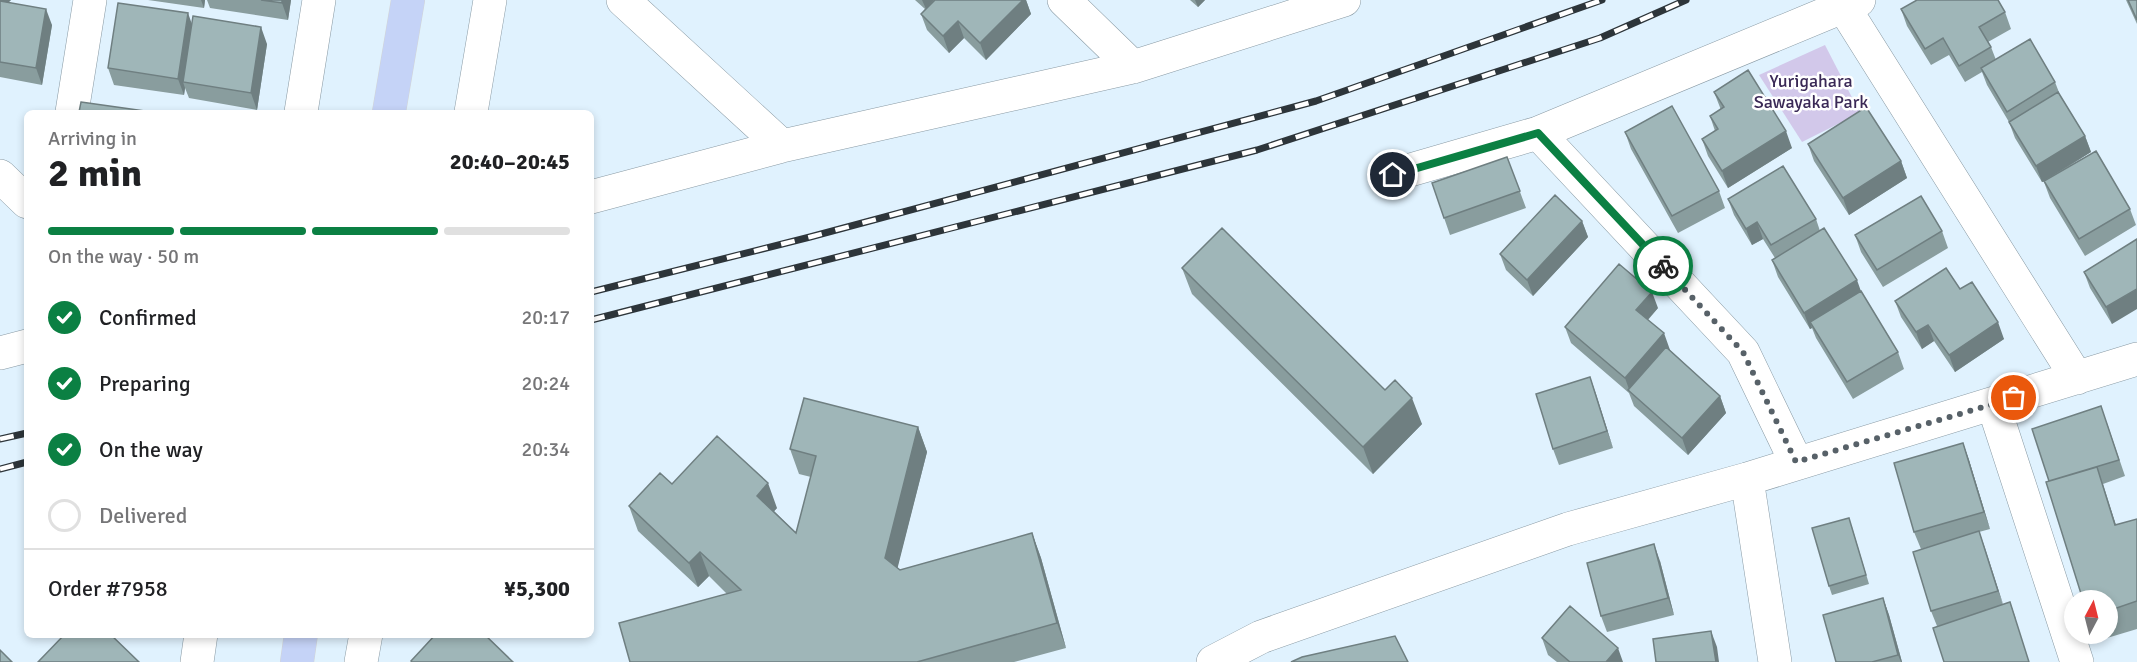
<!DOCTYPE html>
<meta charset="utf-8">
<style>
body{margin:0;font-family:Signika,sans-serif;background:#f2f2f2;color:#202124;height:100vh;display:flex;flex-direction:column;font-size:22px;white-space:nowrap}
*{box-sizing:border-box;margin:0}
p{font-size:20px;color:#757577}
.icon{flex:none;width:33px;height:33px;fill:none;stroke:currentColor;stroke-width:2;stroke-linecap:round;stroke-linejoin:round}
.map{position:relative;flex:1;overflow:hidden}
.panel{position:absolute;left:24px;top:110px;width:570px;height:528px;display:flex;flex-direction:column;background:#fff;border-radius:9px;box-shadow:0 3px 9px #0003}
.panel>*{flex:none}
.needle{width:39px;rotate:7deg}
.buttons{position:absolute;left:2064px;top:590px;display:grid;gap:12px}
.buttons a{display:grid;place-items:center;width:54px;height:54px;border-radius:50%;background:#fff;box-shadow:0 3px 9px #0003;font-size:30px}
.pin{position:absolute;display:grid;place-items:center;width:51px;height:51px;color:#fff;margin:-26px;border:3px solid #fff;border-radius:50%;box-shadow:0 2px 6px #0007}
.courier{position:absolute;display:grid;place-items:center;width:60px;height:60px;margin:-30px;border:4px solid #0b8043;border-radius:50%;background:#fff;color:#222;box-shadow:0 2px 8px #0007}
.head em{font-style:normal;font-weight:800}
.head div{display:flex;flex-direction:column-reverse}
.head{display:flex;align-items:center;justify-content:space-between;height:102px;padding:0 24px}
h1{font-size:39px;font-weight:800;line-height:45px}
.bar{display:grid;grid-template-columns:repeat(4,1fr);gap:9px 6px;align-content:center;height:72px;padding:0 24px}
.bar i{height:8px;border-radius:4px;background:#e0e0e0}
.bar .active{background:#0b8043}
.bar p{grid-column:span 4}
.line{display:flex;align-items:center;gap:15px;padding:0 24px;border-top:2px solid #e0e0e0}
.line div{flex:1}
ol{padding:0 24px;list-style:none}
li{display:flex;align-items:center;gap:18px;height:66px}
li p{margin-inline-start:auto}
li .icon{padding:6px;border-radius:50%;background:#0b8043;color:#fff;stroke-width:4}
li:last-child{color:#757577}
li i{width:33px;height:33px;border:3px solid #e0e0e0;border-radius:50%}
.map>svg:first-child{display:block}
</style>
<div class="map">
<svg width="2137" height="662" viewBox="0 0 2137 662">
<rect width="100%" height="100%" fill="#e0f2fe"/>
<!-- green -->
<path fill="#d2c8ea" d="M1825,45L1860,113L1802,142L1759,75Z"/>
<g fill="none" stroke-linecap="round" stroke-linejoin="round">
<defs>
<path id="street" d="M623,0L782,146
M1064,0L1133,67
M1843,6L2077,378
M72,112L90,0
M301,112L319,0
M471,112L490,0
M1538,133L1743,352L1796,462
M1393,175L1538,133L1859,0
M0,176L27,202
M591,197L782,146L1133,67L1344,0
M0,353L27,346
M1993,404L2077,662
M1747,479L1775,662
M197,662L201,634
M361,662L366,634
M1213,662L1261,637L1568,529L1747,479L2137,359"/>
<path id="primary" d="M389,112L408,0
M297,662L301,634"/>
</defs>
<!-- street casing -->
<use href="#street" stroke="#899aa4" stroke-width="34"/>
<!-- primary casing -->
<use href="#primary" stroke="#d3d5d5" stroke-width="34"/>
<!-- street -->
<use href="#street" stroke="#fff" stroke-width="33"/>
<!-- primary -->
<use href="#primary" stroke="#c5d3f7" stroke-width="33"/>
<defs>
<path id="rail" d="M591,292L810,237L1316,101L1602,0
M591,320L1257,150L1600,38L1686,0
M0,439L27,433
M0,469L27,462"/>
</defs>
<!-- rail casing -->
<use href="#rail" stroke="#2d353a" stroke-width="7"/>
<!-- rail -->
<use href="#rail" stroke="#fff" stroke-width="4.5" stroke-dasharray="14" stroke-linecap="butt"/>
</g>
<!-- wall -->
<path fill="#899d9e" d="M0,0H11L8,2L52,25L42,85L0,77Z
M148,0H205L204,8Z
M207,0H291L288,20L210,8Z
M915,0H1026L1031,14L986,60L964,38L949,53L927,30L921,14L925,9Z
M1190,0H1205L1198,7Z
M2126,0H2137V24Z
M1901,9L2005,12L2011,29L1988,42L1991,47L1996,60L2055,82L2060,95L2085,136L2091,152L2060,172L2130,209L2136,225L2085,256L2050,198L2044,182H2042L2015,138L2009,122L1987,85L1982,72L1965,82L1949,55L1931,65L1907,26Z
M192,25L267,44L257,110L189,98L185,88L184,95L114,85L108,68Z
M1714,92L1792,148L1728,188L1708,156L1702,139L1715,131L1710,116L1721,110Z
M1625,132L1719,191L1725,208L1678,233L1631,149Z
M1808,144L1901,161L1907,178L1849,215L1814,161Z
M1507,157L1526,208L1450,235L1432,183Z
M1728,199L1816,219L1820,231L1861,291L1898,352L1904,369L1853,399L1816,338L1812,328L1810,329L1778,277L1772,260L1775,258L1763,239L1752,245L1734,215Z
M1582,221L1588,237L1533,296L1506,270L1500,254Z
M1942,231L1948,248L1883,287L1861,252L1855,235Z
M2137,239L2112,324L2090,288L2084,272Z
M1182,268L1385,390L1422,424L1373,474L1192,294Z
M1960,289L2004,339L1955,372L1934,341L1922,349L1901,317L1895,301Z
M1658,308L1648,320L1670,350L1720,396L1726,413L1688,455L1634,406L1629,393L1571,343L1565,327Z
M1590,377L1613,448L1559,465L1553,449Z
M2107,423L2125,476L2103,484L2116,525L2137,519V629L2097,641L2094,633H2108V600L2049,481Z
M918,427L927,452L897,568L900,570L1032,533L1041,558L1066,648L1014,662H630L727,594L709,576L698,587L638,531L629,506L672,484L777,508L774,511L796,533L811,477L799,474L790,449Z
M1963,443L1969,460L1990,529L1979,532L2003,605L2010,602L2016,619L1937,626L1931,611L1959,538L1921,549L1914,532Z
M1852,527L1869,584L1832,595L1829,586Z
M1660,561L1674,615L1607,632L1601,616Z
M1883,598L1889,615L1902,662H1836Z
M1542,638L1623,662H1557L1548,655Z"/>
<!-- shaded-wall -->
<path fill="#6f7f81" d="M0,0H11L0,11Z
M201,0H205L204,8Z
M282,0H291L288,20L282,3Z
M922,0H934L926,9Z
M1023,0H1026L1031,14L986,60L980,43Z
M1195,0H1205L1198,7Z
M46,9L52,25L42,85L36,68Z
M188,13L194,30L183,82L185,88L184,95L178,79Z
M958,21L964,38L949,53L943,36Z
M261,27L267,44L257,110L251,93Z
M1786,131L1792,148L1728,188L1722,171Z
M2085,136L2091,152L2042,182L2036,166Z
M1901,161L1907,178L1849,215L1843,198Z
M1582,221L1588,237L1533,296L1527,280Z
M1757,222L1763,239L1752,245L1746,229Z
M1857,280L1863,297L1810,322L1812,328L1810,329L1804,313Z
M2137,289V309L2112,324L2106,307Z
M1652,292L1658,308L1642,326L1636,310Z
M1998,322L2004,339L1955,372L1949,355Z
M1928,325L1934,341L1922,349L1916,332Z
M1664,333L1670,350L1630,392L1625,378Z
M1590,377L1596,394L1613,448L1607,431Z
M1720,396L1726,413L1688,455L1682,438Z
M1412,398L1422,424L1373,474L1363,447Z
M918,427L927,452L894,582L885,558Z
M1963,443L1969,460L1990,529L1984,512Z
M2097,467L2105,492L2124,550L2115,525Z
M768,483L777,508L766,520L757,496Z
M1979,531L1985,548L2004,607L1998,591Z
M1032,533L1041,558L1066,648L1057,623Z
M1654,544L1660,561L1674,615L1668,598Z
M700,552L709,576L698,587L689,563Z
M1883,598L1889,615L1902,662H1901L1898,655Z
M1711,631L1717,647L1719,662H1716Z
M1618,648L1623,662H1606Z"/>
<!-- building -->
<path fill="#9fb6b8" stroke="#6f7f81" stroke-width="1.5" d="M261,0H282V3Z
M935,0H1023L980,43L958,21L943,36L921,14Z
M1917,0H1998L2005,12L1979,27L1991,47L1959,66L1943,38L1925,49L1901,9Z
M2128,0H2137V20Z
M0,1L46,9L36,68L0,62Z
M118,3L188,13L178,79L108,68Z
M193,16L261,27L251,93L183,82Z
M2030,39L2055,82L2007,112L1981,68Z
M1748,70L1786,131L1722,171L1702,139L1718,129L1710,116L1724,107L1714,92Z
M2058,92L2085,136L2036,166L2009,122Z
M81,102L152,112H79Z
M1672,106L1719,191L1672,216L1625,132Z
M1866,107L1901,161L1843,198L1808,144Z
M2096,151L2130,209L2079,239L2044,181Z
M1507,157L1520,191L1444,218L1432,183Z
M1783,166L1816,219L1771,245L1757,222L1746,229L1728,199Z
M1555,195L1582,221L1527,280L1500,254Z
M1921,196L1942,231L1877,270L1855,235Z
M1222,228L1385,390L1395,380L1412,398L1363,447L1182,268Z
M1824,228L1857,280L1804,313L1772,260Z
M2137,239V289L2106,307L2084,272Z
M1619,264L1652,292L1636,310L1664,333L1625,378L1565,327Z
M1946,268L1960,289L1972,282L1998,322L1949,355L1928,325L1916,332L1895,301Z
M1861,291L1898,352L1847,382L1810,322Z
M1666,347L1720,396L1682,438L1628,390Z
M1590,377L1607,431L1553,449L1536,394Z
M804,398L918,427L885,558L900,570L1032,533L1057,623L917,662H630L619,623L741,590L700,552L689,563L629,506L660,473L672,484L717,436L768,483L757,496L796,533L816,456L790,449Z
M2101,406L2119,460L2049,481L2032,429Z
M1963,443L1984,512L1914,532L1894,463Z
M2097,467L2115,525L2137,519V601L2108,611V600H2083L2046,482Z
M1849,518L1866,575L1829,586L1812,528Z
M1979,531L1998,591L1931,611L1913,552Z
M1654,544L1668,598L1601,616L1587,563Z
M1883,598L1898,655L1872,662H1836L1823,615Z
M2010,602L2029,662H1944L1933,628Z
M1570,606L1618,648L1606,662H1570L1542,638Z
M1711,631L1716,662H1656L1653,639Z
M65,634H110L139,662H38Z
M436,634H484L513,662H412L411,661Z
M1395,636L1408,662H1291L1302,657Z
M0,650L12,662H0Z"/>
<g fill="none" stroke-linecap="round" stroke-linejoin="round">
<!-- done -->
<path stroke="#576168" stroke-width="6" stroke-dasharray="0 10.8" d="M1663,266L1743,352L1796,462L2014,398"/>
<!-- route -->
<path stroke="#0b8043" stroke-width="8" d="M1393,175L1538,133L1663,266"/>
</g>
<g text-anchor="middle" stroke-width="5" stroke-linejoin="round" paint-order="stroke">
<!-- park labels -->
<g font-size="18" fill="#3a2956" stroke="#fff">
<text x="1811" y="87">Yurigahara<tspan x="1811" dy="21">Sawayaka Park</tspan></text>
</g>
</g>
</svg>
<div class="buttons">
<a><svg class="needle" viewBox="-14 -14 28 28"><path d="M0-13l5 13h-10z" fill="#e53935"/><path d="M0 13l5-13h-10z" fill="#757577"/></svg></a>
</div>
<div class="pin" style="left:2014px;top:398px;background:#ea580c"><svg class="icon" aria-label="bag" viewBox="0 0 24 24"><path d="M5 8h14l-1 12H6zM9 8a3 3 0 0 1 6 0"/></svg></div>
<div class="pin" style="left:1393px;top:175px;background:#1f2937"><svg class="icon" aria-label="home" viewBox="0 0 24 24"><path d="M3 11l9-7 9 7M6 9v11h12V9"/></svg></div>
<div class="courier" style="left:1663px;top:266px"><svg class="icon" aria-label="bike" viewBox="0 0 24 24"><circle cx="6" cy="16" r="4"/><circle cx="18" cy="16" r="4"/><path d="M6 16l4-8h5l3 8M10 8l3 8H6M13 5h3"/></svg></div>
<section class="panel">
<div class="head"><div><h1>2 min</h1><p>Arriving in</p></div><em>20:40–20:45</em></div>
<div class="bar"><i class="active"></i><i class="active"></i><i class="active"></i><i></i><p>On the way · 50 m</p></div>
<ol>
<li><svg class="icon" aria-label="check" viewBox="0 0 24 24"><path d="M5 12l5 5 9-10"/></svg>Confirmed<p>20:17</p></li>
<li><svg class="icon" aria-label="check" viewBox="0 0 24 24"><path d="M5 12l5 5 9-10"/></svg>Preparing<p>20:24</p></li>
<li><svg class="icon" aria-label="check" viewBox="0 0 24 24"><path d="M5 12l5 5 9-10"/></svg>On the way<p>20:34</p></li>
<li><i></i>Delivered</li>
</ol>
<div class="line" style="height:78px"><div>Order #7958</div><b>¥5,300</b></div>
</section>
</div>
